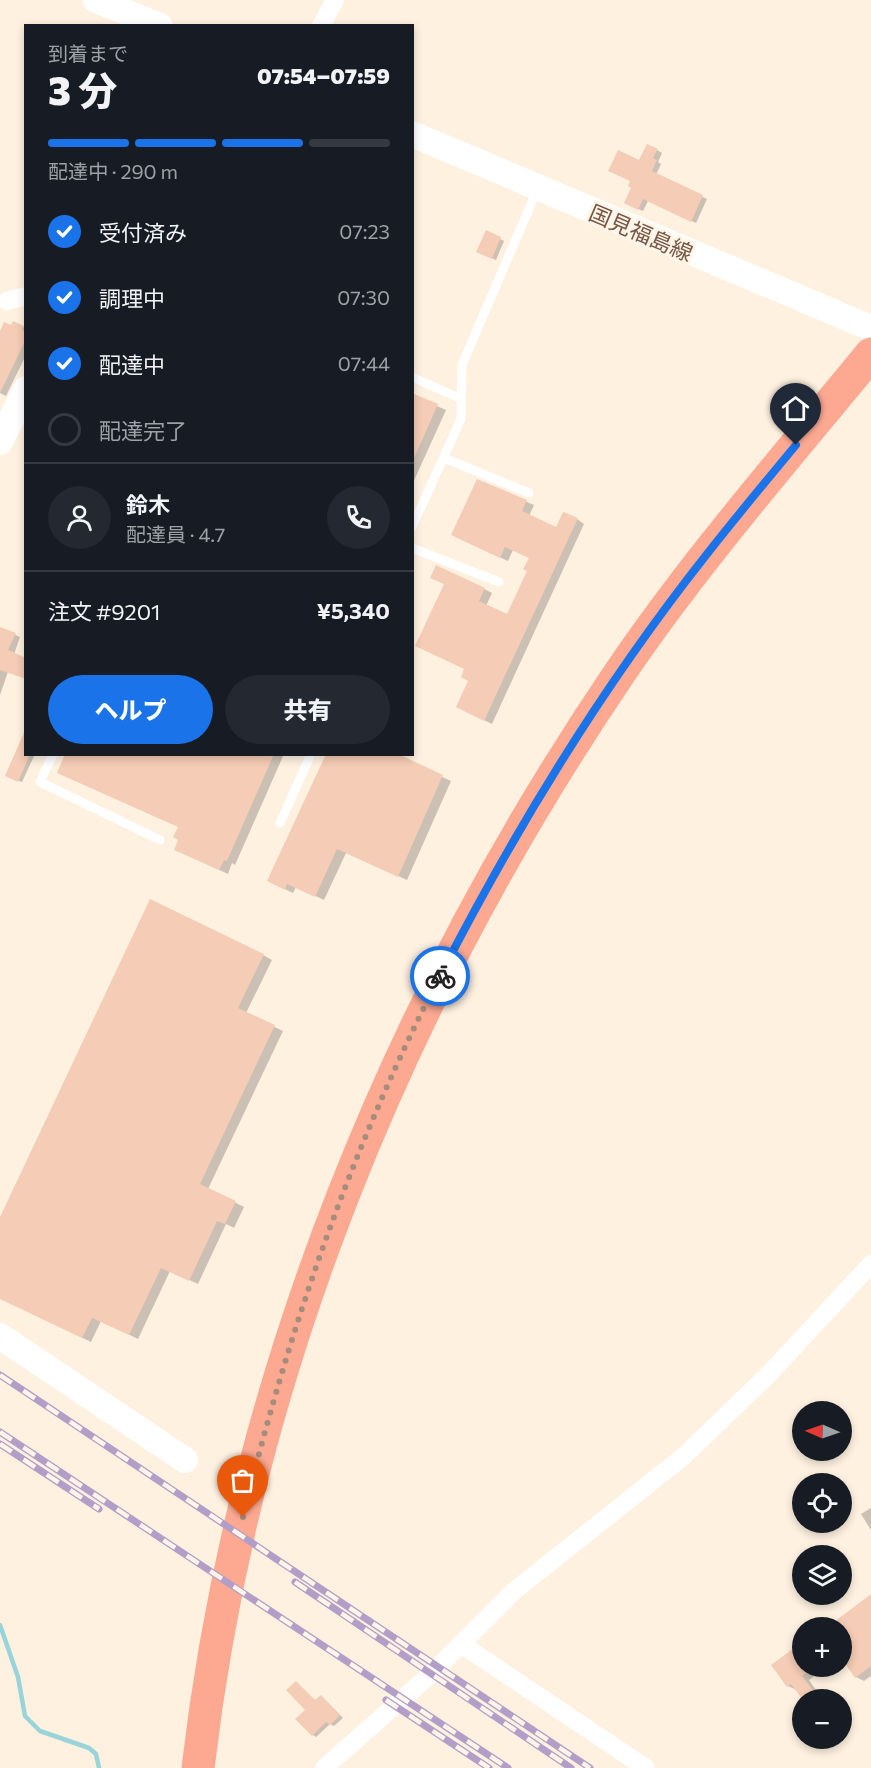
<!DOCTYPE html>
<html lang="ja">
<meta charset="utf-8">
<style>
body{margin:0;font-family:Commissioner,"Noto Sans JP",sans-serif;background:#242831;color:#f1f3f6;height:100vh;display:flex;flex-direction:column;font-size:22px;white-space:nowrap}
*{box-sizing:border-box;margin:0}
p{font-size:20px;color:#9ea1a6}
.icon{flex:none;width:33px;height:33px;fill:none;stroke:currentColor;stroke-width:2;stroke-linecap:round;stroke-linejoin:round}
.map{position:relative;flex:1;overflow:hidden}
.side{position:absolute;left:24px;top:24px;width:390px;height:732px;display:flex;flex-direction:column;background:#171b24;border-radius:0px;box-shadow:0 3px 9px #0003}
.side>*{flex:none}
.needle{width:39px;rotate:272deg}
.tools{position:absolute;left:792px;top:1401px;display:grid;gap:12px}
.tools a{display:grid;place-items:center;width:60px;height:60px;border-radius:50%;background:#171b24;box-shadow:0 3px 9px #0003;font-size:30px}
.pin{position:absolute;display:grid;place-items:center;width:51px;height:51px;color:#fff;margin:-62px -26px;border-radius:50% 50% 50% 0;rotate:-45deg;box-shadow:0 0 6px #0007}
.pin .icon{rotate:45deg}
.courier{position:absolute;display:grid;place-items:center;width:60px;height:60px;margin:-30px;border:4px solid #1a73e8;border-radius:50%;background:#fff;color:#222;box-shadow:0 2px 8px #0007}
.overview em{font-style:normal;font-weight:800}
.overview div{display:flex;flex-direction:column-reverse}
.overview{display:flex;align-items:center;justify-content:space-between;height:102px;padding:0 24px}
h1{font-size:39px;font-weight:800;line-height:45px}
.bar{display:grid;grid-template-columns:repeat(4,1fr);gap:9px 6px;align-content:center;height:72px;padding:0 24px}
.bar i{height:8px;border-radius:4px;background:#363941}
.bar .current{background:#1a73e8}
.bar p{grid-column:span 4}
.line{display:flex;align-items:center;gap:15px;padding:0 24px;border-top:2px solid #363941}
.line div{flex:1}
.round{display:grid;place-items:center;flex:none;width:63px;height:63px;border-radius:32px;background:#242831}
ol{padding:0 24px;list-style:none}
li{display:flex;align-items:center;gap:18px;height:66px}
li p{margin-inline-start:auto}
li .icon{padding:6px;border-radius:50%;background:#1a73e8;color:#fff;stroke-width:4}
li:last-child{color:#9ea1a6}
li i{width:33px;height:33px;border:3px solid #363941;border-radius:50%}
.cta{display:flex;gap:12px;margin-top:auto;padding:12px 24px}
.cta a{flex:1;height:69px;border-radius:36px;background:#1a73e8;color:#fff;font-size:24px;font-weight:800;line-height:69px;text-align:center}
.cta a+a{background:#242831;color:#f1f3f6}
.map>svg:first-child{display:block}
</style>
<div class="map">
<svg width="871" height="1768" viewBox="0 0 871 1768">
<rect width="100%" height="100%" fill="#fef1e0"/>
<!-- shadow -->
<path fill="#0003" d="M657,150L662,153L658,162L661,164L656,175L707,199L696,223L648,201L643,211L630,205L640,162Z
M486,232L504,241L496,260L482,254Z
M14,323L26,328V355L6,396L0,393V334Z
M412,395L446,410L412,485Z
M478,481L534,505L529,516L557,529L577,519L584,524L492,724L465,711L470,681L466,669L424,649L484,589L492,593L486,606L508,616L528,571L530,558L513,550L508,561L460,539Z
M0,628L20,637L0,695Z
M26,754H35L22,782L10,777Z
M67,754H284L235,865L232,863L228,874L176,850L180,840L179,827Z
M401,758L451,781L407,880L346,853L324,900L296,887L293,893L277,885Z
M263,955L272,960L246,1013L283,1031L208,1189L244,1207L234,1228L226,1224L198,1284L170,1271L138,1339L101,1321L91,1342L0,1298V1221Z
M871,1508V1530L861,1514Z
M871,1596V1676L864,1681L856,1677L842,1657V1628H827Z
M802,1644V1666H828L809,1680L816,1690L817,1700L788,1686L773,1665Z
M297,1683L316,1702L324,1699L343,1718L334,1726L330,1724L316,1737L313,1735Z"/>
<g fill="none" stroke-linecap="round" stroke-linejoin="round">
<!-- stream -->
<path stroke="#99d4db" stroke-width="4.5" d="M0,1625L18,1677L25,1716L40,1731L89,1748L96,1754L99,1768"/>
</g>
<!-- building -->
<path fill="#f5ccb5" d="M647,144L658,149L653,158L657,160L652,171L703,195L691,222L643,199L638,210L624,203L631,188L628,186L630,181L608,171L618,150L639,160Z
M486,230L501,237L492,259L476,252Z
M13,321L24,326L22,330L26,332V339L0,393V331L4,322L11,325Z
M412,393L438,404L412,463Z
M477,479L527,500L522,511L556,527L563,512L578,518L484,721L456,707L468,681L461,677L464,669L415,646L444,584L430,578L436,565L485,588L479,601L507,614L527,571L523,569L529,558L505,547L500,558L451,535Z
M0,627L16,633L8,650L26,658V679L0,670Z
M26,728V754H30L18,782L5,776Z
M65,754H274L227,861L224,860L219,870L174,850L178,840L173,837L178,827L57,773Z
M326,754H398L443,775L398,877L337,849L315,897L287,884L285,890L267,881Z
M150,899L264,954L238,1008L275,1025L200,1184L236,1201L225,1224L217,1221L189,1281L161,1268L129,1335L92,1318L82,1338L0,1299V1217Z
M871,1594V1666L855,1678L842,1659V1628H826Z
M802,1642V1666H815L802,1676L820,1700H803L791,1684L787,1687L771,1665Z
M296,1681L315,1700L321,1695L340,1715L330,1725L326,1722L312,1736L295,1719L305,1710L286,1690Z"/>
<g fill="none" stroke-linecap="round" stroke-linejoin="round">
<!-- lane -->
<path stroke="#fff" stroke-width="9" d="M412,377L461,399
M444,458L529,493
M412,527L461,419L462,365L538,188
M412,548L499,582
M53,754L40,782L160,840
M280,823L311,754"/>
<!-- street -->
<path stroke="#fff" stroke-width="18" d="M321,26L335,0
M7,301L26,296
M461,1644L646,1768
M324,1768L431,1674L514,1591L684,1456L769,1374L871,1264"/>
<!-- secondary -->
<path stroke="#fff" stroke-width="26" d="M96,0L160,26
M412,134L871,328
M0,442L26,389
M0,1336L185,1460"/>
<!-- highway -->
<path stroke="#fda992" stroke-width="33" d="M198,1768C244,1375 398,1000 619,674C695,562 785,459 871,354"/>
<defs>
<path id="rail" d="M0,1375L590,1768
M0,1432L508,1768
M0,1444L99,1509
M295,1582L571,1768
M386,1700L489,1768"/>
</defs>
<!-- rail casing -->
<use href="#rail" stroke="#b39ec8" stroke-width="7"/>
<!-- rail -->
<use href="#rail" stroke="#fff5e8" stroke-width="4.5" stroke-dasharray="14" stroke-linecap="butt"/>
</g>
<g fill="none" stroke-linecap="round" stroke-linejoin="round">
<!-- done -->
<path stroke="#a68c7b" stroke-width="6" stroke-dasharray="0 10.8" d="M243,1517C288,1331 352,1146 440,976"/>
<!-- route -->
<path stroke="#1a73e8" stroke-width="8" d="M440,976C516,828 604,684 707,554C736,517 766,481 796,445"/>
</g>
<g text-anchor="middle" stroke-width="6" stroke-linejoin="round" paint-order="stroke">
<!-- street labels -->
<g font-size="22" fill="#765545" stroke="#fff5e8">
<text transform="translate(641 233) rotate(23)" y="8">国見福島線</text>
</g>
</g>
</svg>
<div class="tools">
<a><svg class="needle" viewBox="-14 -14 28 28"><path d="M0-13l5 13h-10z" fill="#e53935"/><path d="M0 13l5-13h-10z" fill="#9ea1a6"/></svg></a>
<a><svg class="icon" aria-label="locate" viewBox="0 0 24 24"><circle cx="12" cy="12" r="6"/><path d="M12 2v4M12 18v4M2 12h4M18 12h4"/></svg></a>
<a><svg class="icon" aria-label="layers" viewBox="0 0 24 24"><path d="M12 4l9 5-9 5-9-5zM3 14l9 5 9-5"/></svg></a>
<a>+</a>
<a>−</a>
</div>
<div class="pin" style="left:243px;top:1517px;background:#ea580c"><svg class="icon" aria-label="bag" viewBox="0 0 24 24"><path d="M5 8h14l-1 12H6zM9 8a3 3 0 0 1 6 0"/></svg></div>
<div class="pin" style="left:796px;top:445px;background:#1f2937"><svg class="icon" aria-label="home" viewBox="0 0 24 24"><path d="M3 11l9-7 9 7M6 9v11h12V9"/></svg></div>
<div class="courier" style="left:440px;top:976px"><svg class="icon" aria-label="bike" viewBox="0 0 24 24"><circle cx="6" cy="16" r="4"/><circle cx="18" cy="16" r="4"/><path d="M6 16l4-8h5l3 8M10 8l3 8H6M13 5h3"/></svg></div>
<section class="side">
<div class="overview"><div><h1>3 分</h1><p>到着まで</p></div><em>07:54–07:59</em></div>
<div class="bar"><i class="current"></i><i class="current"></i><i class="current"></i><i></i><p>配達中 · 290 m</p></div>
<ol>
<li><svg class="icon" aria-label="check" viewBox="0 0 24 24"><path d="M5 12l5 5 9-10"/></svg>受付済み<p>07:23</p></li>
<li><svg class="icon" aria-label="check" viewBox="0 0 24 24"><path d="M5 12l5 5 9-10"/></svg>調理中<p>07:30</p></li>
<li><svg class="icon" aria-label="check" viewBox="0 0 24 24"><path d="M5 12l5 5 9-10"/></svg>配達中<p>07:44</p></li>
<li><i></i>配達完了</li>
</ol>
<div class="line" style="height:108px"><a class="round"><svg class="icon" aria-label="person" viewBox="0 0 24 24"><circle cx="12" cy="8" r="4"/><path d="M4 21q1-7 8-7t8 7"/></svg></a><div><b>鈴木</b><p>配達員 · 4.7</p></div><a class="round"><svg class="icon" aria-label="phone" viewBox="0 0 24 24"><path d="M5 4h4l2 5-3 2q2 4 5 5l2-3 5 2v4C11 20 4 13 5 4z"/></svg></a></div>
<div class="line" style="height:78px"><div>注文 #9201</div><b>¥5,340</b></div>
<div class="cta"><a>ヘルプ</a><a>共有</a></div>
</section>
</div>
